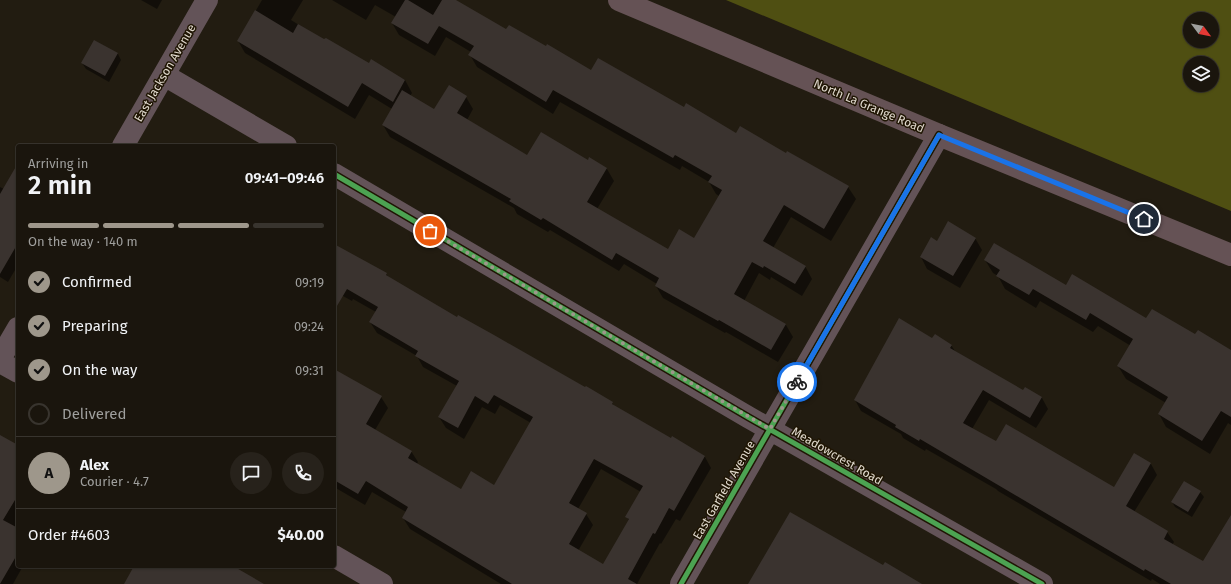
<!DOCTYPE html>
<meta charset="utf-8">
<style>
body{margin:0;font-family:"Fira Sans",sans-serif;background:#27221b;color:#f1f3f6;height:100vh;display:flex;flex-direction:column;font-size:15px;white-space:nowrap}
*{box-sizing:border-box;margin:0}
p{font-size:13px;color:#9f9f9d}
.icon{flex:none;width:22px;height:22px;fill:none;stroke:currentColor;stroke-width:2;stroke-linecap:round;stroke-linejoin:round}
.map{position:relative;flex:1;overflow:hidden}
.side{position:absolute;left:16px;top:144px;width:320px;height:424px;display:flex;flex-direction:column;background:#1a150d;border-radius:4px;box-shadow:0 1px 3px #0004,0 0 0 1px #38342e}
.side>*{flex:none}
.needle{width:26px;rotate:122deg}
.buttons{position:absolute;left:1183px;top:12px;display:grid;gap:8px}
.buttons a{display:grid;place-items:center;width:36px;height:36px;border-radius:50%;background:#1a150d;box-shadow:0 1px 3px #0004,0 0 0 1px #38342e;font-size:20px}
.pin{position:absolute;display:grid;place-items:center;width:34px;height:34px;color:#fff;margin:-17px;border:2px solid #fff;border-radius:50%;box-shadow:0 1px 4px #0007}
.courier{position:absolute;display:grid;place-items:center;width:40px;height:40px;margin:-20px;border:3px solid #1a73e8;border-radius:50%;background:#fff;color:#222;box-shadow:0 1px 5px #0007}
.headline em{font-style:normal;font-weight:600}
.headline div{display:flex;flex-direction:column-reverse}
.headline{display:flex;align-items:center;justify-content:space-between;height:68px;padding:0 12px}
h1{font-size:26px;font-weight:600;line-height:30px}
.bar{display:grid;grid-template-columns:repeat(4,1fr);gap:6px 4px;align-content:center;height:48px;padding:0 12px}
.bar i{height:5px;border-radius:3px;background:#38342e}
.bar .current{background:#9e978b}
.bar p{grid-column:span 4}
.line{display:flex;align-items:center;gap:10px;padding:0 12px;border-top:1px solid #38342e}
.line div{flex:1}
.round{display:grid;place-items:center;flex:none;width:42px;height:42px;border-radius:21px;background:#27221b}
ol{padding:0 12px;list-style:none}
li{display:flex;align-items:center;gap:12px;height:44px}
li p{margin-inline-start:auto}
li .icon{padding:4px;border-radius:50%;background:#9e978b;color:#111;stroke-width:4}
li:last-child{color:#9f9f9d}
li i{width:22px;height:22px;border:2px solid #38342e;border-radius:50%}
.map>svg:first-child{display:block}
</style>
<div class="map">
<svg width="1231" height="584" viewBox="0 0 1231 584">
<rect width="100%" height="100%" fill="#221c11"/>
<!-- forest -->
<path fill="#4f4f12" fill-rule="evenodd" d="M726,0H1231V211ZM1190,19H1212V41H1190ZM1190,63H1212V85H1190Z"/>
<!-- shadow -->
<path fill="#0007" fill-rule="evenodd" d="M141,0H162L157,9Z
M262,0H303L291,20L325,41L369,64L405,80L412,93L410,96L434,110L466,97L473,109L467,120L527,156L588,161L590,159L607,169L614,181L597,209L668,251L694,239L719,196L716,194L709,182L682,166L680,170L560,102L553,114L477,67L470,55L471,52L446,37L435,56L399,35L392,23L396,17L375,5L366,20L332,0H454L506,31L591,72L684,109L737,134L786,154L788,152L848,187L856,199L831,241L791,217L773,248L805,266L812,279L802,296L771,277L770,280L759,273L744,301L786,325L793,337L778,362L726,332L725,333L663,298L656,286L657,284L624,264L619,271L550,230L548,232L517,214L514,208L390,137L383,125L392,109L369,95L355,119L245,53L238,41Z
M95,41L118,54L121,60L109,82L86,69L82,63Z
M18,172V265L8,282L0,277V187L4,189Z
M975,238L982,250L960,288L927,269L921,257L937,242Z
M334,245L386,274L389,278L458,319L612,403L614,406L671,439L672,438L705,457L711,468L680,521L676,519L661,544L660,543L637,584H501L410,529L403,518L406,512L372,492L365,505L334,487V368L337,372L381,397L388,408L375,430L411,451L418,462L417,464L461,490L494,486L531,423L500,405L495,414L482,407L464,439L446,428L439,417L457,386L423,367L417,356L377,333L370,322L376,312L353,299L352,301L334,291ZM601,469L641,492L627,517L629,520L604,566L578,551L593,525L586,514L578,509Z
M985,260L1066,286L1146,319L1195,336L1231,351V425L1228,423L1210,454L1166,427L1159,414L1166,403L1126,379L1118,366L1131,346L1098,326L1093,332L1040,301L1036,308L1005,289L998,276L993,273Z
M933,339L951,345L955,351L1023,392L1025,388L1042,398L1048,409L1036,428L989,400L972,429L996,443L1114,488L1134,454L1151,464L1157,475L1134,512L1167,532L1174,542L1172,545L1204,563L1231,545V584H1160L1152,579L1151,581L998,491L996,489L926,449L925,451L903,438L901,434L861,411L855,400Z
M0,444L18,446V566H23L13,584H0Z
M1200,492L1204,497L1192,517L1175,507L1172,502Z"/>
<!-- building -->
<path fill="#3a332f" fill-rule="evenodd" d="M405,0H408L433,15L442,0H456L506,29L509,25L546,46L547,44L591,70L598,58L684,107L686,103L736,133L740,126L786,153L787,151L849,186L824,229L784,205L763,241L806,266L795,284L764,266L763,268L752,262L734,294L786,324L771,350L719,320L718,321L655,286L659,278L616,253L612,260L543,218L541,220L509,201L511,199L382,125L402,90L434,109L449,85L467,96L457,113L527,155L541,132L588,160L589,157L607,168L587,202L668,249L679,229L694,238L722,190L708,182L712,176L675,155L673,158L553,90L546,102L468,55L474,46L439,26L428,44L391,23Z
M255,10L293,33L298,24L324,39L326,38L369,63L371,59L405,80L393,102L362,83L348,107L237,41Z
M94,40L118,53L105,76L81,63Z
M18,163V243L0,274V194Z
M948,221L976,238L953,276L920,257L931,237L937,241Z
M994,243L1066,285L1072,274L1146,318L1152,309L1195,334L1198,330L1231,350V417L1221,411L1202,441L1158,414L1168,397L1117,366L1133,339L1090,313L1086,320L1033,289L1029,295L996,276L1000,270L984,260Z
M334,244L387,273L386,275L457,317L458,315L494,335L585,387L586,386L613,402L612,404L671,438L672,436L705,456L674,511L669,508L655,534L653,533L628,579L637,584H512L402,518L408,507L366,481L358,494L334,480V369L382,396L366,424L412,451L408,458L461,489L471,471L494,485L533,417L494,395L488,404L475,396L458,428L438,417L459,381L415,356L418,351L369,322L378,307L347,289L334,311ZM594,459L643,486L625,517L629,519L603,564L569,544L587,513L569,503Z
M899,318L932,338L935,334L952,345L950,348L1023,390L1025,387L1042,397L1030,418L983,390L963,423L996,441L1006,424L1114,487L1134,453L1151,463L1126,506L1168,531L1164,539L1203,561L1231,515V584H1171L1145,569L1144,571L920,439L919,441L895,427L896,425L854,400Z
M0,435L18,445V495L3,520L18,528V553L0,584Z
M1184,481L1201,491L1188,512L1171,502Z
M790,512L883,565L885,562L922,584H748Z
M134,566H233L264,584H124Z"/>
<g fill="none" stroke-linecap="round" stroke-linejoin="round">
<!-- minor -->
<path stroke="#635358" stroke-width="22" d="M164,75L286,146
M123,146L207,0
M334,174L748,417L1042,584
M0,359L18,328
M0,362L18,372
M334,556L382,584
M681,584L939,135"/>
<!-- major -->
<path stroke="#655255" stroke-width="22" d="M619,0L939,135L1231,255"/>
<defs>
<path id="cycleway" d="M334,174L748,417L1042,584
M681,584L939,135"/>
</defs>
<!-- cycleway casing -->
<use href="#cycleway" stroke="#1f1503" stroke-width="8"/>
<!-- cycleway -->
<use href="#cycleway" stroke="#4ca352" stroke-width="5"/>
</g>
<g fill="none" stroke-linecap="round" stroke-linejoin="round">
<!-- done -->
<path stroke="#9e978b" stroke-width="4" stroke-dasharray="0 7.2" d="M430,231L770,429L797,382"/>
<!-- route -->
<path stroke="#1a73e8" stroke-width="5" d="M797,382L939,135L1144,219"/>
</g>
<g text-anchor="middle" stroke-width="3" stroke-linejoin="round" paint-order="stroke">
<!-- street labels -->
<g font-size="12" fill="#e0d9cd" stroke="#1f1503">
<text transform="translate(165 73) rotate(-60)" y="4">East Jackson Avenue</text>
<text transform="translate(869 106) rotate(23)" y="4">North La Grange Road</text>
<text transform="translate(837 456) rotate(30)" y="4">Meadowcrest Road</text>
<text transform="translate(724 490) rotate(-60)" y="4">East Garfield Avenue</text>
</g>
</g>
</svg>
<div class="buttons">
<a><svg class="needle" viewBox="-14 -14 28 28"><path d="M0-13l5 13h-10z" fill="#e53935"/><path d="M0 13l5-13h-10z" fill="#9f9f9d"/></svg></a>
<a><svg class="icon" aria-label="layers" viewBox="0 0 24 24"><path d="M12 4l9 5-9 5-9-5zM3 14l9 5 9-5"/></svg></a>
</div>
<div class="pin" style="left:430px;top:231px;background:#ea580c"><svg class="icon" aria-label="bag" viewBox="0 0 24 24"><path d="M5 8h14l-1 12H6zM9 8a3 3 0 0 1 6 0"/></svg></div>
<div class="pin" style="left:1144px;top:219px;background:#1f2937"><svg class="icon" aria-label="home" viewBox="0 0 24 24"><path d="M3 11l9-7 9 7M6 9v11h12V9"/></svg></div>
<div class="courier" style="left:797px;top:382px"><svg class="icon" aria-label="bike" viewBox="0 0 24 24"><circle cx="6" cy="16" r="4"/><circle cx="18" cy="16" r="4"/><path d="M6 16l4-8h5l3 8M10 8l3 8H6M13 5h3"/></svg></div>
<section class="side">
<div class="headline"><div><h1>2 min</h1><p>Arriving in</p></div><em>09:41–09:46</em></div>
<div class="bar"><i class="current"></i><i class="current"></i><i class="current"></i><i></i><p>On the way · 140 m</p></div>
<ol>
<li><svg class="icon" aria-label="check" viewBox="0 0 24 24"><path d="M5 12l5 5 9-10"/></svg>Confirmed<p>09:19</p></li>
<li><svg class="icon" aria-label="check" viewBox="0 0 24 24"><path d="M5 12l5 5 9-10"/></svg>Preparing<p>09:24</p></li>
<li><svg class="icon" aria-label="check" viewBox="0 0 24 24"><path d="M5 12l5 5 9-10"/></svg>On the way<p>09:31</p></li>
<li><i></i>Delivered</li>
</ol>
<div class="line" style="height:72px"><b class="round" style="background:#9e978b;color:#111">A</b><div><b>Alex</b><p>Courier · 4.7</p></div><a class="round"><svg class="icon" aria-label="chat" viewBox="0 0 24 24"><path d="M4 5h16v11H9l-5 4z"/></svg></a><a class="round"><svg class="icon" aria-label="phone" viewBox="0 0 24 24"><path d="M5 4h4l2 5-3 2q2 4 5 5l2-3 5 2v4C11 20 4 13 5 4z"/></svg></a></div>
<div class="line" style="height:52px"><div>Order #4603</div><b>$40.00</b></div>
</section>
</div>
